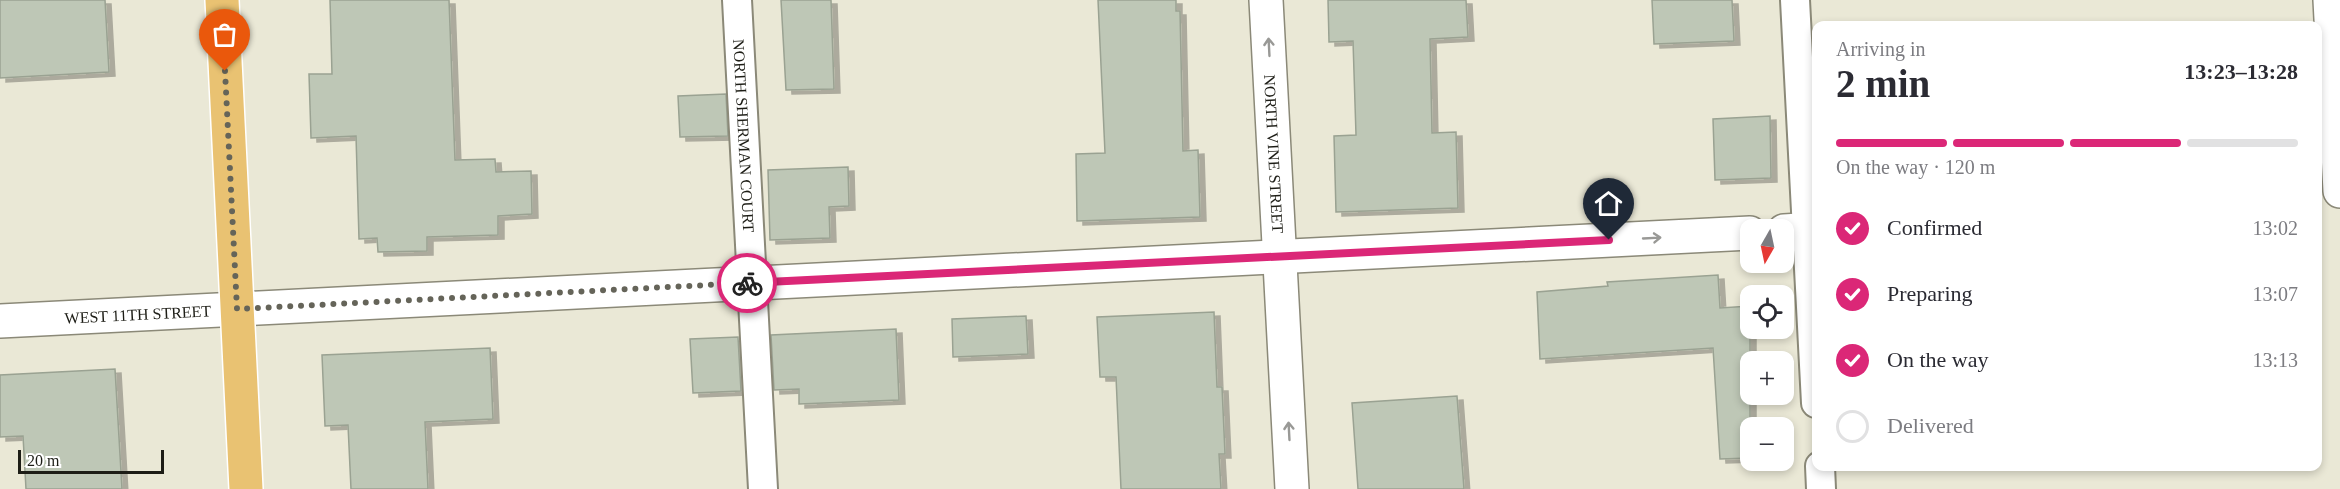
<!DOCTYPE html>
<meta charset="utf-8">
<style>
body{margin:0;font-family:"Times New Roman",serif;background:#f7f7f7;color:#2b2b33;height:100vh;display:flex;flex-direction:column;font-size:22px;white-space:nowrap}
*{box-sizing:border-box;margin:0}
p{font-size:20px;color:#7c7c81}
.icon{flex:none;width:33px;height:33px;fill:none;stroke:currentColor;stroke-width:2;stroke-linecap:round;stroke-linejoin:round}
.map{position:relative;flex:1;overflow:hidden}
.panel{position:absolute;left:1812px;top:21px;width:510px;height:450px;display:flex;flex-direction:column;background:#fff;border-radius:12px;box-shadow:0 3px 9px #0003}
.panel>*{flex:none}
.needle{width:39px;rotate:189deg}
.controls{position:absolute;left:1740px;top:219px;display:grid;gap:12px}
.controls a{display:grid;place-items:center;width:54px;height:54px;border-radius:12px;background:#fff;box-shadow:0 3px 9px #0003;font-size:30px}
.scale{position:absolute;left:18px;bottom:15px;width:146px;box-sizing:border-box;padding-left:6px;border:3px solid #1d1d16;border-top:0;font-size:16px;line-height:21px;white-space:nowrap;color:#1d1d16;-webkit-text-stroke:4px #fff;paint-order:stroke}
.pin{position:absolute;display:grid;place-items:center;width:51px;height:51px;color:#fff;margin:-62px -26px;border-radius:50% 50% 50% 0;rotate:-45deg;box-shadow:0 0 6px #0007}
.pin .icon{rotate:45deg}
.courier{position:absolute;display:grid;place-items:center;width:60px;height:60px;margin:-30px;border:4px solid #db2777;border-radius:50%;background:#fff;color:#222;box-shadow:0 2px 8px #0007}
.summary em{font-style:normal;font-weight:800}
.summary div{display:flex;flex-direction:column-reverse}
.summary{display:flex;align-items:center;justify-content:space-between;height:102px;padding:0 24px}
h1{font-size:39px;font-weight:800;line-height:45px}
.bar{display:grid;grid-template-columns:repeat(4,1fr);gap:9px 6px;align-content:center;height:72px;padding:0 24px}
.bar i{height:8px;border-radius:4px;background:#e1e1e2}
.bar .on{background:#db2777}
.bar p{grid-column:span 4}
ol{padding:0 24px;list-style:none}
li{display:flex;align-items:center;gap:18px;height:66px}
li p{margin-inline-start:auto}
li .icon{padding:6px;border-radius:50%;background:#db2777;color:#fff;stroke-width:4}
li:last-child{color:#7c7c81}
li i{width:33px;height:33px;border:3px solid #e1e1e2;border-radius:50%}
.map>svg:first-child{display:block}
</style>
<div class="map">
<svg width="2340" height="489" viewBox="0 0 2340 489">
<defs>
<filter id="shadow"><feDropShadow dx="6" dy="4" stdDeviation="0" flood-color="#0004"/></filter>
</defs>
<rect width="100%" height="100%" fill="#eae8d6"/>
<!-- building -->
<path fill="#bec7b6" stroke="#9aa292" stroke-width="1.5" filter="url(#shadow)" d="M0,0H105L109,72L0,78Z
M330,0H449L455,160L495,159L496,172L531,171L532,214L498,216V235L427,237V251L378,252L377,238L359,239L356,136L311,138L309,74H332Z
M781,0H831L834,89L786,90Z
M1098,0H1176V11H1180L1183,151L1198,150L1200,217L1077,221L1076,154L1105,153Z
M1328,0H1466L1468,37L1430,39L1432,133L1456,132L1458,208L1336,212L1334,136L1356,135L1353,41L1329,42Z
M1652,0H1732L1734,41L1654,44Z
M726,94L728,136L680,137L678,96Z
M1770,116L1771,178L1715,180L1713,119Z
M848,167L849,206L829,207L830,238L770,240L768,170Z
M1718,275L1720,308L1750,306V458L1720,459L1713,348L1540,359L1537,292L1608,286L1607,282Z
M1214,312L1217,387H1222L1225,454H1219L1221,489H1121L1116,377H1100L1097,317Z
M1026,316L1028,354L953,357L952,319Z
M896,329L899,400L799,404V389L774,390L771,335Z
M738,337L741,391L693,393L690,339Z
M490,348L493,419L425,422L428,489H351L348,425L325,426L322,355Z
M115,369L122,489H26L23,436L0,437V375Z
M1457,396L1464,489H1358L1352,403Z"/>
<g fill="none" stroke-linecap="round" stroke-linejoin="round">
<defs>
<g id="lane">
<path id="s1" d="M737,0L763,489"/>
<path d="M1795,0L1816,403"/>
<path d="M1820,466L1821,489"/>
</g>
<g id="street">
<path id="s2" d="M1266,0L1292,489"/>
<path d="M2330,0L2340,191"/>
<path d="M1784,231L1816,229"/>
<path id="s3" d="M0,321L1750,233"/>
</g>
<path id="primary" d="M222,0L246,489"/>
</defs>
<!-- lane casing -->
<use href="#lane" stroke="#8b8978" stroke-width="32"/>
<!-- street casing -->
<use href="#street" stroke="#8b8978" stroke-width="36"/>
<!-- primary casing -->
<use href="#primary" stroke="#fff" stroke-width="36"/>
<!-- lane -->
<use href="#lane" stroke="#fff" stroke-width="28"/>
<!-- street -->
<use href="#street" stroke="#fff" stroke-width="33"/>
<!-- primary -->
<use href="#primary" stroke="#e9c272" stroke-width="33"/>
</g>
<!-- one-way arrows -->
<defs><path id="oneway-shaft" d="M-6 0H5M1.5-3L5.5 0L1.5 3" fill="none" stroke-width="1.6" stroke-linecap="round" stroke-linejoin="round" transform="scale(1.5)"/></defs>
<g stroke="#999996">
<use href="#oneway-shaft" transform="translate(1269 47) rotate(-93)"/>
<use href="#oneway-shaft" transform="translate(1652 238) rotate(-3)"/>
<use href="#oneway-shaft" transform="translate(1289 431) rotate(-93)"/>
</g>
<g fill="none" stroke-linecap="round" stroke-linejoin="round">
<!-- done -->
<path stroke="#656459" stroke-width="6" stroke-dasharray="0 10.8" d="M225,71L237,309L747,283"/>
<!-- route -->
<path stroke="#db2777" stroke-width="8" d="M747,283L1609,240"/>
</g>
<g text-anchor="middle" stroke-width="4.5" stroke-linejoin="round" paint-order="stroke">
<!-- street labels -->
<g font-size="16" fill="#1d1d16" stroke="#fff">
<text dy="6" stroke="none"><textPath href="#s1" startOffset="136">NORTH SHERMAN COURT</textPath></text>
<text dy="6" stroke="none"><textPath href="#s2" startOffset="154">NORTH VINE STREET</textPath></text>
<text dy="6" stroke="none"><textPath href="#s3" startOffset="138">WEST 11TH STREET</textPath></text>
</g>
</g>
</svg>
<div class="controls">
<a><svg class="needle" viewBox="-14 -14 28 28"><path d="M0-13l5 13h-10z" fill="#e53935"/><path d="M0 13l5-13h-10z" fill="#7c7c81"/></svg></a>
<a><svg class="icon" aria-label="locate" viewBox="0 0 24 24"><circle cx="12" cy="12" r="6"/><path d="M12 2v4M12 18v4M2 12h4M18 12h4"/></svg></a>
<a>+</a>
<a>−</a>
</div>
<div class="scale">20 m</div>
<div class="pin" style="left:225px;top:71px;background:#ea580c"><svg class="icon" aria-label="bag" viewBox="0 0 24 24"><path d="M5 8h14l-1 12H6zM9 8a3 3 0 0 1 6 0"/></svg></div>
<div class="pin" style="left:1609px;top:240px;background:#1f2937"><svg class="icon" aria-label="home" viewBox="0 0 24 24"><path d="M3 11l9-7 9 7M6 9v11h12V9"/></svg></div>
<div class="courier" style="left:747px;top:283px"><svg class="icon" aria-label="bike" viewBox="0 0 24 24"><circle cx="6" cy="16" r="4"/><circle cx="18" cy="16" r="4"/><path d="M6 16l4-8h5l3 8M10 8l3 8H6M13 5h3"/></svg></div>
<section class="panel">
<div class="summary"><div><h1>2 min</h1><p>Arriving in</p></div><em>13:23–13:28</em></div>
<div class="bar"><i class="on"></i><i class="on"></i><i class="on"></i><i></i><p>On the way · 120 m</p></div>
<ol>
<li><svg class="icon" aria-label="check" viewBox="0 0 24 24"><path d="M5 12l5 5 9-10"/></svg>Confirmed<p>13:02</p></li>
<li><svg class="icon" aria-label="check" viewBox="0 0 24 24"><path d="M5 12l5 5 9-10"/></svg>Preparing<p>13:07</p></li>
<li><svg class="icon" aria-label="check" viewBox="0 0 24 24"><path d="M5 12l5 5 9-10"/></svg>On the way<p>13:13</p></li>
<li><i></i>Delivered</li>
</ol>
</section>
</div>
